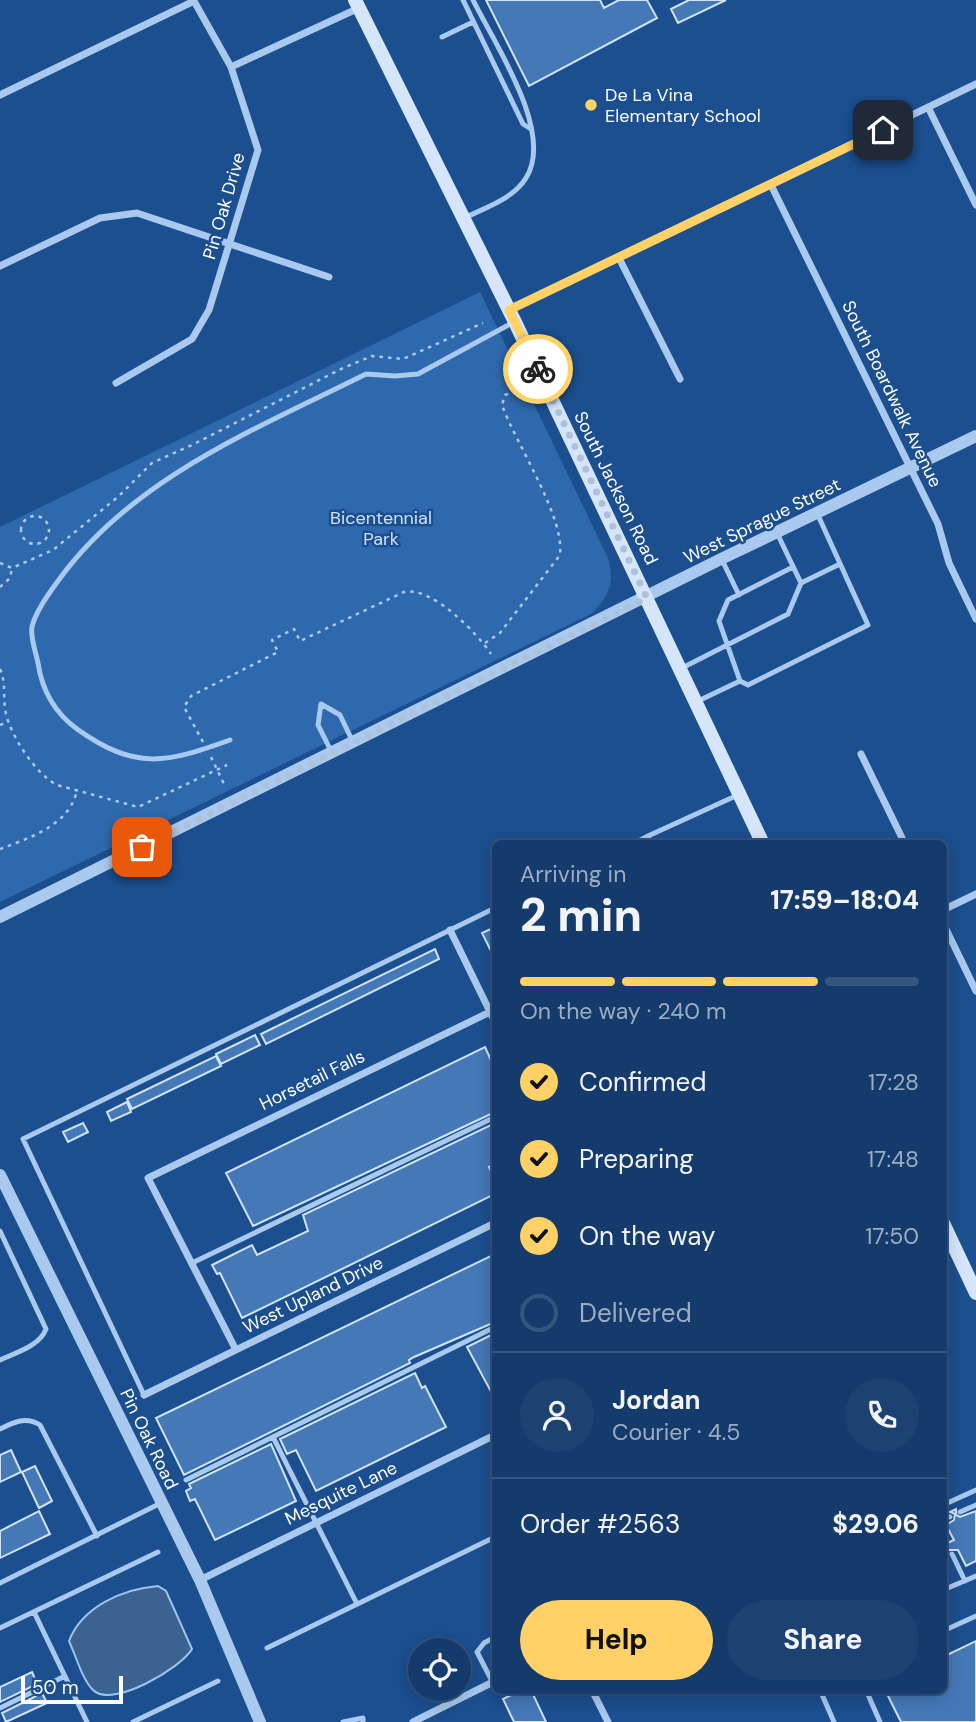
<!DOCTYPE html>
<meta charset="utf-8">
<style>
body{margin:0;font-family:"DM Sans",sans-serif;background:#1d4271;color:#f1f3f6;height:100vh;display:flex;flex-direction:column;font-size:26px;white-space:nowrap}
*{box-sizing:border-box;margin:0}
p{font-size:23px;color:#9dadc1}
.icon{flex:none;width:38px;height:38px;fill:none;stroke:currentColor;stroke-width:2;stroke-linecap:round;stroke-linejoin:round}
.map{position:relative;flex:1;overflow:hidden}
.drawer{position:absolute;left:492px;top:840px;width:455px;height:854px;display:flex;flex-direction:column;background:#143b6b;border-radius:10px;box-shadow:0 4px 18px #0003,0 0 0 2px #33557e}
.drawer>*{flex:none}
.tools{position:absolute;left:408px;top:1638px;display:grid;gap:14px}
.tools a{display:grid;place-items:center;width:63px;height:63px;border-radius:50%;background:#143b6b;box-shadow:0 4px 18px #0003,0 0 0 2px #33557e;font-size:35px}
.scale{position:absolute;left:21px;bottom:18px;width:102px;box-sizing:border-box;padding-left:7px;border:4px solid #fff;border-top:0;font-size:19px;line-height:24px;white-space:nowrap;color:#fff;-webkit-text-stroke:5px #1b4f8f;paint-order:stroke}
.pin{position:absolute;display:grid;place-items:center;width:60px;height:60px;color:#fff;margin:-30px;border-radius:14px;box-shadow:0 4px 10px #0006}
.courier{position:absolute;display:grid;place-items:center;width:70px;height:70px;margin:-35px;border:5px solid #ffd166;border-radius:50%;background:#fff;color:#222;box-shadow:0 2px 9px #0007}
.head em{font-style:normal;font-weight:800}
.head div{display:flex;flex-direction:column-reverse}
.head{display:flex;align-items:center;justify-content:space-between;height:119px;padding:0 28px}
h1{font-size:46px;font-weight:800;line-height:52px}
.bar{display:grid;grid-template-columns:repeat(4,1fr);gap:10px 7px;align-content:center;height:84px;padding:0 28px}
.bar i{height:9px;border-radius:5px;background:#33557e}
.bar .selected{background:#ffd166}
.bar p{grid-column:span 4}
.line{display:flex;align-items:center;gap:18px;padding:0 28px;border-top:2px solid #33557e}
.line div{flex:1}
.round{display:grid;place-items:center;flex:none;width:74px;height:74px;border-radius:37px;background:#1d4271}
ol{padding:0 28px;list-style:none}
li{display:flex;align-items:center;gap:21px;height:77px}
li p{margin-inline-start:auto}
li .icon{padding:7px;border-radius:50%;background:#ffd166;color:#111;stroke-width:4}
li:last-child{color:#9dadc1}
li i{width:38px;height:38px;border:4px solid #33557e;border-radius:50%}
.cta{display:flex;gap:14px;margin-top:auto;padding:14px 28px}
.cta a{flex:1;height:80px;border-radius:42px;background:#ffd166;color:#111;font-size:28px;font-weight:800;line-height:80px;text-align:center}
.cta a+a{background:#1d4271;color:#f1f3f6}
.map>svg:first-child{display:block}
</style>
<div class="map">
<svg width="976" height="1722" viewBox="0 0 976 1722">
<rect width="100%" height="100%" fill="#1b4f8f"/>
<!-- green -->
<path fill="#2e69ad" d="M480,292L608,558C615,583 609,597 591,614L0,902V527Z"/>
<!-- water -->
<path fill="#3c6290" stroke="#9cc4f0" stroke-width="2" d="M158,1586L166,1591L192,1649C181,1668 112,1709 93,1690C82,1679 76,1656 69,1641C82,1607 122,1589 158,1586Z"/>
<!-- building -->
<path fill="#4478b7" stroke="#cfe3fa" stroke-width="2" d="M486,0H600L604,8L619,0H647L657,18L529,86Z
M689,0H726L678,23L671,9Z
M495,927V959L482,933Z
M435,949L439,959L266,1044L261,1034Z
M255,1035L260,1045L221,1064L216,1054Z
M485,1047L495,1069V1112L253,1226L226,1173Z
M216,1056L221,1066L132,1109L127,1099Z
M127,1102L131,1112L111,1121L107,1112Z
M83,1123L88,1132L68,1142L63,1132Z
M495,1123V1164L489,1167L495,1179V1194L242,1318L220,1273L217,1274L212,1265L252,1245L257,1255L308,1231L303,1215Z
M495,1254V1322L414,1357L409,1360L410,1363L184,1475L156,1418Z
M495,1333V1399L467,1347Z
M415,1373L422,1388L425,1386L446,1427L316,1491L296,1450L287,1454L280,1439Z
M271,1444L296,1501L215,1540L195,1499L190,1501L186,1491L191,1488L189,1484Z
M11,1450L21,1472L0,1482V1455Z
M35,1466L52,1501L39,1508L22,1472Z
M956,1509V1515L960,1517L976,1511V1561L966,1566L958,1550H949L943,1557V1545L954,1540L946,1525L954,1520L955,1514L950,1512Z
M39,1511L50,1534L0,1558V1531Z
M976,1641V1722H901L885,1690H943V1657Z
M32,1672L37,1684L0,1702V1687Z
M522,1690H531L546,1722H514L503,1699Z
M42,1693L47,1703L6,1722L2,1713Z"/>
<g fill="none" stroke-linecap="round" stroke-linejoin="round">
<!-- path -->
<path stroke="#a9c9ee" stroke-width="2.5" stroke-dasharray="3.5 5" stroke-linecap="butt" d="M21 530a14 14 0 1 1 28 0a14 14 0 1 1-28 0Z
M0,563L12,568L53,550L119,496L152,463L192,445L343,368L372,356L403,359L483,323
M0,587L10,578L12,568
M485,643L500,633L560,555C565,517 516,444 502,405L505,395L516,391
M0,669C6,683 3,694 5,708C7,731 36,775 57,785L138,807L227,765
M0,725L9,721
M203,742L184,707L191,696L278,652L272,640L294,629L300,641L404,592C432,586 477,633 491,654
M211,757L225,786
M0,849C29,838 67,826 76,794"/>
<!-- service -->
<path stroke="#a9c9ee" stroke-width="5" d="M463,0L523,124L531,129
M442,37L473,22
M464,218C485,208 513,199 526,178C555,132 494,43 473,0
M722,560L739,595
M801,583L840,564
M680,669L788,614L801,583L777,533
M740,681L719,621L728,600L793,567
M696,702L740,681L748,685L868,625L817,513
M230,740C166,763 136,771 77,729C55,713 42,690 38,663C36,653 30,637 32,627C35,612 49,593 58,581C132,478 256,429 366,374L395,376L418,374L512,323
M332,753L318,725L321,704L340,715L352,740
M633,844L648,836
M651,844L648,836L740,794
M0,1231L46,1329C40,1346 15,1353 0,1360
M192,1263L495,1117
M144,1395L23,1139L495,908
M0,1429C14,1422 26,1416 40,1425L97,1536
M273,1437L357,1604
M186,1480L495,1327
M943,1505L976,1490
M960,1512L976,1505
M943,1516L950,1517
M952,1554L965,1581
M0,1583L161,1503
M943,1590L976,1576
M34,1612L87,1722
M0,1628L158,1552
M943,1631L976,1616
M267,1648L495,1537
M493,1683L477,1652L484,1643L495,1637
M820,1690L834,1722
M866,1690L880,1722
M0,1708L65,1676
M133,1722L218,1681
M343,1722L363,1718V1722"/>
<!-- minor -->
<path stroke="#a9c9ee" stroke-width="7" d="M231,67L359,8
M0,95L194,1L231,67L258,150L209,310L192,339L116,383
M928,107L976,205
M771,185L938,524L949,563L976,619
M619,258L680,379
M0,266L100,218L137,213L329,277
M509,310L976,84
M861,754L905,844
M943,910L976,894
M943,923L976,991
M450,930L495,1022
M236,1350L148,1178L490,1012
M144,1395L495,1223
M200,1580L495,1435
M592,1690L608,1722
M413,1722L495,1681"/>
<!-- tertiary -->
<path stroke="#a9c9ee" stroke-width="12" d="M0,917L721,559L976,436
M0,1175L200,1580L260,1722"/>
<!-- secondary -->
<path stroke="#d6e6fa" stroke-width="14" d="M355,0L515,322L763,844
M943,1223L976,1293"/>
</g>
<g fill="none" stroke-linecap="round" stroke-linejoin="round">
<!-- done -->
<path stroke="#afc1d8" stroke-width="7" stroke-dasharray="0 12.6" d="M142,847L647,598L538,369"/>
<!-- route -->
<path stroke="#ffd166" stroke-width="9" d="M538,369L509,310L883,130"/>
</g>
<!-- markers -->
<circle fill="#ffd166" stroke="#1b4f8f" stroke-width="2.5" cx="591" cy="105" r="7"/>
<g text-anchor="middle" stroke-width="5" stroke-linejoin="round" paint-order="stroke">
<!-- poi labels -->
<g font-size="18" fill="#fff" stroke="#1b4f8f" text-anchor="start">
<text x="605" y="101">De La Vina<tspan x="605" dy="21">Elementary School</tspan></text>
</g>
<!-- street labels -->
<g font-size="18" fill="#fff" stroke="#1b4f8f">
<text transform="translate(224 206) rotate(-74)" y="6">Pin Oak Drive</text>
<text transform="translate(892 394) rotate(64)" y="6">South Boardwalk Avenue</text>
<text transform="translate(616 488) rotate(64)" y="6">South Jackson Road</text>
<text transform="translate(762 521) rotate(-26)" y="6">West Sprague Street</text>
<text transform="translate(312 1080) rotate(-26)" y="6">Horsetail Falls</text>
<text transform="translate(313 1295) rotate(-26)" y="6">West Upland Drive</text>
<text transform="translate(149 1439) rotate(64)" y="6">Pin Oak Road</text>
<text transform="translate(341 1493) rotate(-26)" y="6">Mesquite Lane</text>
</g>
<!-- park labels -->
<g font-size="18" fill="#cfe3fa" stroke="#1b4f8f">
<text x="381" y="524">Bicentennial<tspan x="381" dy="21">Park</tspan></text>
</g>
</g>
</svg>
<div class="tools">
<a><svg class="icon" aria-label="locate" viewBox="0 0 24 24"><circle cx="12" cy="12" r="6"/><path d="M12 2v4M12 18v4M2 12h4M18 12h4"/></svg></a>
</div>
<div class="scale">50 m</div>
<div class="pin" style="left:142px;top:847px;background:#ea580c"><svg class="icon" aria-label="bag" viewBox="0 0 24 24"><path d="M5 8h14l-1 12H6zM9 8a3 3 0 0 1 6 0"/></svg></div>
<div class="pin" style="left:883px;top:130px;background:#1f2937"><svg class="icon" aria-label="home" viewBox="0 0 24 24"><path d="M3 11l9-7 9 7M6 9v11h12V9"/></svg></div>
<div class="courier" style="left:538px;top:369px"><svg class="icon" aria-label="bike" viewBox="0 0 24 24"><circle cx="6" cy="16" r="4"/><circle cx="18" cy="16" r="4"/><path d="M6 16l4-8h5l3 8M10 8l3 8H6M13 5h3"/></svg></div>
<section class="drawer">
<div class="head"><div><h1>2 min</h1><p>Arriving in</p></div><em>17:59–18:04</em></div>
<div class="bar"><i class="selected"></i><i class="selected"></i><i class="selected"></i><i></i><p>On the way · 240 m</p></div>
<ol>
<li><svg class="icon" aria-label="check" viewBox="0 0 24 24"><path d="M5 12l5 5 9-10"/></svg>Confirmed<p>17:28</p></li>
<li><svg class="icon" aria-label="check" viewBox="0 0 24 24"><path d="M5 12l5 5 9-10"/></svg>Preparing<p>17:48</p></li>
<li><svg class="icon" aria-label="check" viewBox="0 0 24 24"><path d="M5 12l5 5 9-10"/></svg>On the way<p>17:50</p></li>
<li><i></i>Delivered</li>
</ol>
<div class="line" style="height:126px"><a class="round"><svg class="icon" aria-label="person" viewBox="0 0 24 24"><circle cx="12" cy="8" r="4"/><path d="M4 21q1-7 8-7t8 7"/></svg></a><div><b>Jordan</b><p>Courier · 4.5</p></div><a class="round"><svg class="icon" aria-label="phone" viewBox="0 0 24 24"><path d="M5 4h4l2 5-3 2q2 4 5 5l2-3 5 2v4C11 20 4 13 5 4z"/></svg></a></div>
<div class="line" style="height:91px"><div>Order #2563</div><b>$29.06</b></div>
<div class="cta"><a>Help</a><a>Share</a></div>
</section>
</div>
